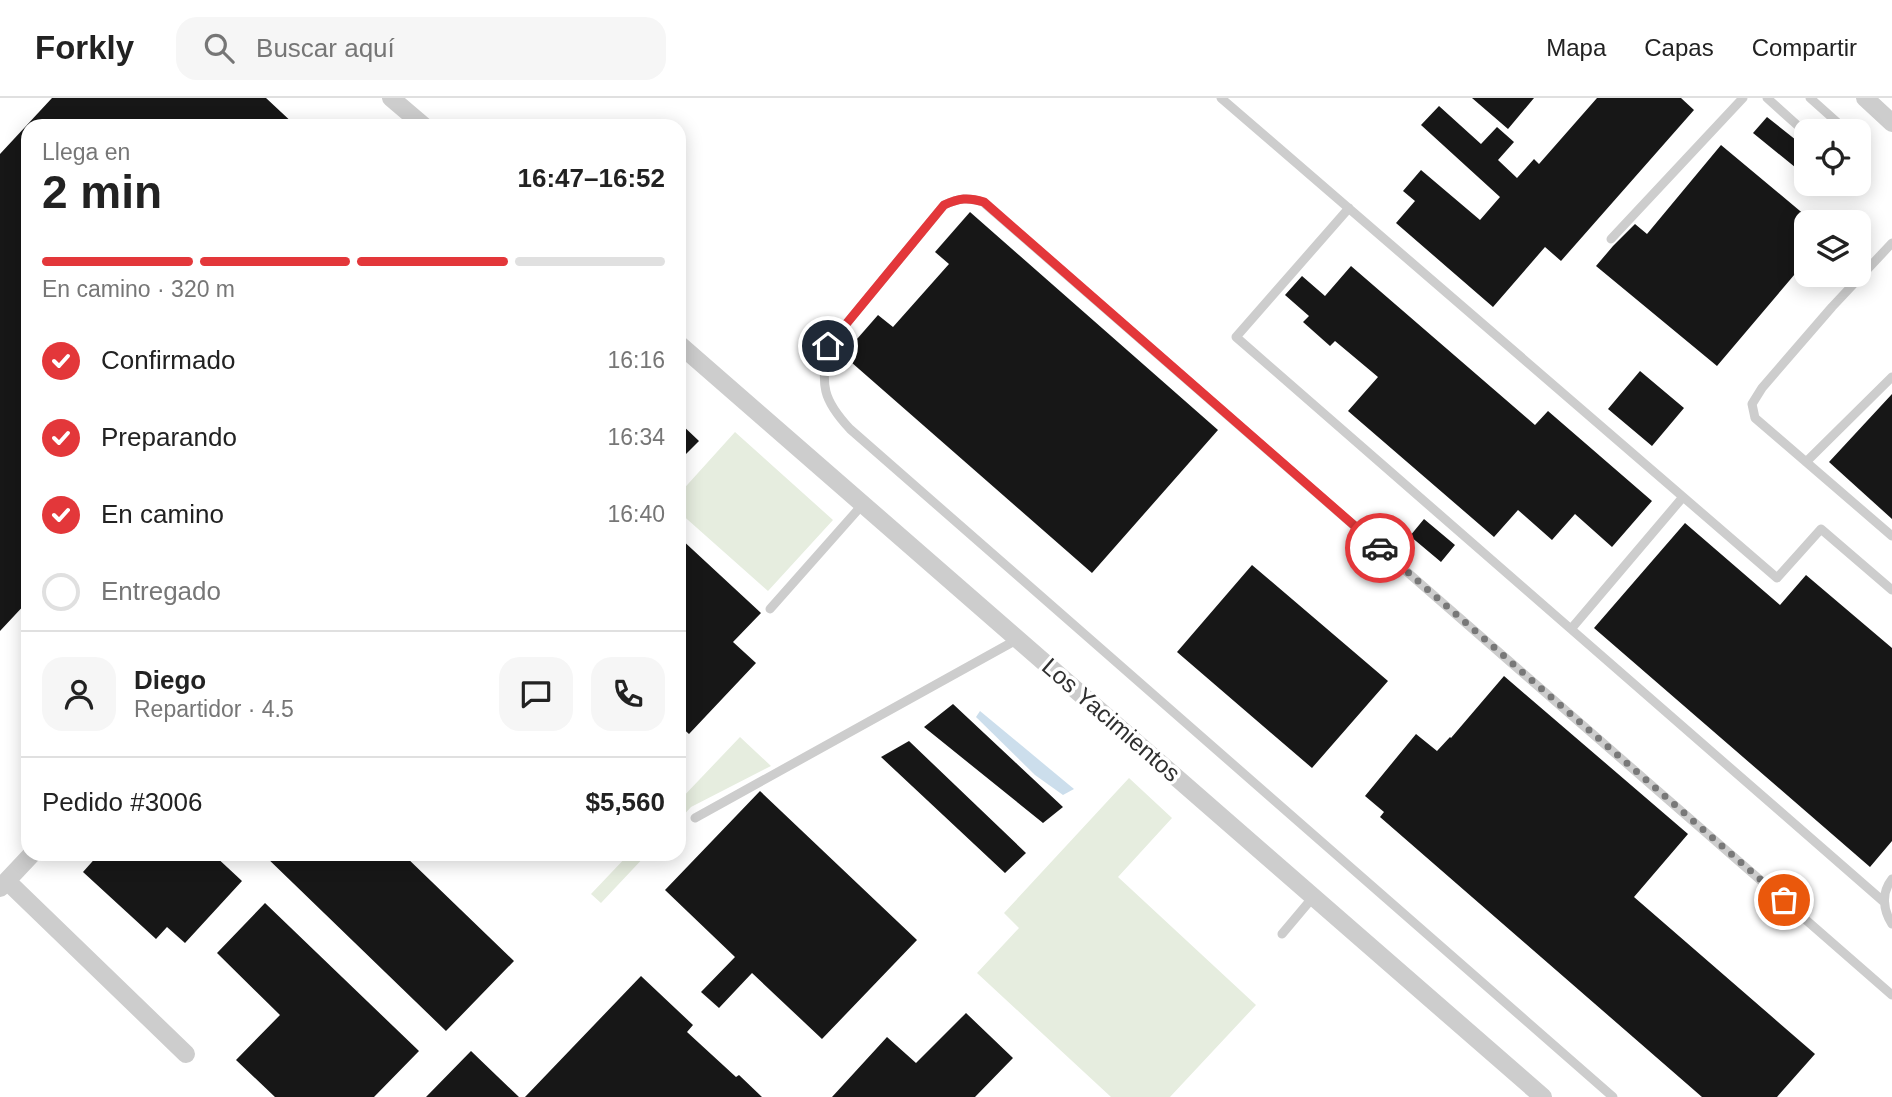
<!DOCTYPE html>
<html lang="es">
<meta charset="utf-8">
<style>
body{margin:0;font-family:Arial,sans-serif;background:#f6f6f6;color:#222;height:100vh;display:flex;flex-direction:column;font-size:26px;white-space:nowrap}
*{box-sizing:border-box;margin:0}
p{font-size:23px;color:#767676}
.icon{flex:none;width:38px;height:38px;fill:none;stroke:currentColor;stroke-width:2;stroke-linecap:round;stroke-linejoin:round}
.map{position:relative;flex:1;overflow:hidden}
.drawer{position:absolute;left:21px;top:21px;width:665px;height:742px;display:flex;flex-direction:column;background:#fff;border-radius:21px;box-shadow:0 4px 18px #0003}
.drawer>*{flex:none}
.controls{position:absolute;left:1794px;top:21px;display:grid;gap:14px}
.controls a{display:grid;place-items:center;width:77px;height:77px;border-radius:14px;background:#fff;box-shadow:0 4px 18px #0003;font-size:35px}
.pin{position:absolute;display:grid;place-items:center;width:60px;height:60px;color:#fff;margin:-30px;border:4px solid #fff;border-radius:50%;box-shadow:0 2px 7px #0007}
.courier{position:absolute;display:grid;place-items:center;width:70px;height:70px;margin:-35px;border:5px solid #e3373a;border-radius:50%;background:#fff;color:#222;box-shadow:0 2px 9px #0007}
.head em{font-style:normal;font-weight:700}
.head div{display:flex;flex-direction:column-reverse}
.head{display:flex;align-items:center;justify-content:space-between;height:119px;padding:0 21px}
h1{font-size:46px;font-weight:700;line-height:52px}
.bar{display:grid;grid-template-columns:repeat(4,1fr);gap:10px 7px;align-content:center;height:84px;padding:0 21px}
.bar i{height:9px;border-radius:5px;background:#e0e0e0}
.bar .current{background:#e3373a}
.bar p{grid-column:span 4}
.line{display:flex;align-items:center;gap:18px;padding:0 21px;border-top:2px solid #e0e0e0}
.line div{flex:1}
.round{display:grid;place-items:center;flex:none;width:74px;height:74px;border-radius:21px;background:#f6f6f6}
ol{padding:0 21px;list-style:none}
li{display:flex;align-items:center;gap:21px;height:77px}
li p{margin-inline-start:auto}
li .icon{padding:7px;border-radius:50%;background:#e3373a;color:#fff;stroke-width:4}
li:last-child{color:#767676}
li i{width:38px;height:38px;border:4px solid #e0e0e0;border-radius:50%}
header{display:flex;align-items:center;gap:42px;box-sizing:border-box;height:98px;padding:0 35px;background:#fff;border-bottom:2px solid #e0e0e0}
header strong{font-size:33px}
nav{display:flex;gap:38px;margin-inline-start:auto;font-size:24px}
.search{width:490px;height:63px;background:#f6f6f6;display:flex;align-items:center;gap:18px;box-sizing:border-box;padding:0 24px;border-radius:21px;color:#767676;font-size:26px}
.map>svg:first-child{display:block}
</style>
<header>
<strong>Forkly</strong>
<div class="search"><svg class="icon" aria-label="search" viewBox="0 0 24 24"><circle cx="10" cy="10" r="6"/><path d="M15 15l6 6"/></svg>Buscar aquí</div>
<nav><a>Mapa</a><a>Capas</a><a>Compartir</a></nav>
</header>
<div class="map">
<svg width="1892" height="999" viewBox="0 0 1892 999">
<rect width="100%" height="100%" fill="#fff"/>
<!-- green -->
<path fill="#e6eddf" d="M735,334L833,422L768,493L679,414V396Z
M740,639L771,668L691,709L679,722V703Z
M1129,680L1172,720L1118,779L1256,907L1170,999H1111L977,875L1019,830L1004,815Z
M629,756H647L601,805L591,796Z"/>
<!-- water -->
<path fill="#ccdeec" d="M980,613L1074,691L1063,697L1035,677L976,619Z"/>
<!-- building -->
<path fill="#171717" d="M52,0H266L296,28H28V503L0,533V56Z
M1472,0H1534L1508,31Z
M1597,0H1681L1694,12L1561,163L1545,149L1493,209L1396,125L1415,103L1403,93L1421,72L1480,122L1500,99L1421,27L1439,8L1481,46L1497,29L1514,44L1498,62L1517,80L1534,61L1539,66Z
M1767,19L1806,50V78L1753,35Z
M1721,47L1806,118V163L1717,268L1596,168L1613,148L1635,126L1647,136Z
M970,114L1218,332L1092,475L843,257L878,217L893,229L949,166L935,154Z
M1351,168L1535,327L1548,313L1652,403L1612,449L1575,416L1552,442L1518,412L1494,439L1348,313L1378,279L1335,243L1330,248L1303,224L1309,218L1285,197L1302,178L1325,198Z
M1640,273L1684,310L1652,348L1608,311Z
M1892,296V421L1829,364Z
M679,324L699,343L679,363Z
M1424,421L1455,447L1441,464L1410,438Z
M1685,425L1780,507L1806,477L1892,550V743L1870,769L1594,530Z
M679,439L761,515L733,544L756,565L689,636L679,627Z
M1252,467L1388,583L1312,670L1177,554Z
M1504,578L1688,736L1634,799L1815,956L1777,999H1702L1380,719L1384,714L1365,698L1416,636L1437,653L1450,639L1451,640Z
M953,606L1063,709L1043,725L924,629Z
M909,643L1026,755L1005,775L881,659Z
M760,693L917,842L822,941L752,875L719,910L701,894L735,859L665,792Z
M99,756H213L242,783L185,845L167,829L156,841L83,774Z
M263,756H403L514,863L446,933Z
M265,805L419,953L374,999H275L236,962L280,917L217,855Z
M641,878L693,927L687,934L736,979L739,977L762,999H525Z
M966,915L1013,960L975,999H832L887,939L916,965Z
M471,953L519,999H426Z"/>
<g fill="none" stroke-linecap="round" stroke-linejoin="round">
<!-- service -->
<path stroke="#cdcdcd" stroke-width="9" d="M1221,0L1777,480L1821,431L1892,492
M1767,0L1806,35
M1810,0L1847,33
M1349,110L1236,239L1884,804
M1611,141L1743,0
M1892,145L1832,209L1762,290L1752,306L1755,320L1892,438
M1806,364L1892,279
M770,511L863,406
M1571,531L1683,399
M695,720L1018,541
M1892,781C1881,795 1883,812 1892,826
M1282,836L1314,798
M1613,999L850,331C822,301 821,288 828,248L944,107C959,100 968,99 983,104L1892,897"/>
<!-- minor -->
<path stroke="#cdcdcd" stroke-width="18" d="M391,0L424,28
M1865,0L1892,25
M679,246L1543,999
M7,783L186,956
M0,790L32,756"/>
</g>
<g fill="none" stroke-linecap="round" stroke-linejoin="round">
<!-- done -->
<path stroke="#787878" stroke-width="7" stroke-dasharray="0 12.6" d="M1380,450L1784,802"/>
<!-- route -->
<path stroke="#e3373a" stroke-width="9" d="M828,248L944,107C959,100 968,99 984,104L1380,450"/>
</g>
<g text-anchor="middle" stroke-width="7" stroke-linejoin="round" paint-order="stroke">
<!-- street labels -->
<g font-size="24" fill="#303030" stroke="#fff">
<text transform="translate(1111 622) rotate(41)" y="8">Los Yacimientos</text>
</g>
</g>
</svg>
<div class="controls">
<a><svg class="icon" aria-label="locate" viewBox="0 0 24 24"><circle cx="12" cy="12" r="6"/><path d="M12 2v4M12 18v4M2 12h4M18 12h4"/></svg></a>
<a><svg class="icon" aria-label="layers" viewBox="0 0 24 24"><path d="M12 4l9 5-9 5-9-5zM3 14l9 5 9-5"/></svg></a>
</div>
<div class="pin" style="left:1784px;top:802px;background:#ea580c"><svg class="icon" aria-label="bag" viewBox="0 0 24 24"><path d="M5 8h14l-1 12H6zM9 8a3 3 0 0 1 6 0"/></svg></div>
<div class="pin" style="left:828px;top:248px;background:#1f2937"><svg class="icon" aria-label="home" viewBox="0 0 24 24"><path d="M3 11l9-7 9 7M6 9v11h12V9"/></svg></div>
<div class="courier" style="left:1380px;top:450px"><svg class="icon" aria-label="car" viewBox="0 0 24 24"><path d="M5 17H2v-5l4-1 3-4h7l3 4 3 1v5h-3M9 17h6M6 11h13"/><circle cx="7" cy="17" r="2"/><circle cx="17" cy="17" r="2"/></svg></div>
<section class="drawer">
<div class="head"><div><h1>2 min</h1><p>Llega en</p></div><em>16:47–16:52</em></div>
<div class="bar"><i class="current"></i><i class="current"></i><i class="current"></i><i></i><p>En camino · 320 m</p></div>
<ol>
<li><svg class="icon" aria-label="check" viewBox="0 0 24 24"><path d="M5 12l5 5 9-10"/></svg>Confirmado<p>16:16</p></li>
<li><svg class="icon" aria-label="check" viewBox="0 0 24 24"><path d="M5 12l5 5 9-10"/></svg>Preparando<p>16:34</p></li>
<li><svg class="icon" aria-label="check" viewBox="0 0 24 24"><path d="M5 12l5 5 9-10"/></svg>En camino<p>16:40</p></li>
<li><i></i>Entregado</li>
</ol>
<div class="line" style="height:126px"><a class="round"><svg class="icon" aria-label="person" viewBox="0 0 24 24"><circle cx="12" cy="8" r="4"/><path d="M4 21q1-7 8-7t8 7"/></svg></a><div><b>Diego</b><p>Repartidor · 4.5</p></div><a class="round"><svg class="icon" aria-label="chat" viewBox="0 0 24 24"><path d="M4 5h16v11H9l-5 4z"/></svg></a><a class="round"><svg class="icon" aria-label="phone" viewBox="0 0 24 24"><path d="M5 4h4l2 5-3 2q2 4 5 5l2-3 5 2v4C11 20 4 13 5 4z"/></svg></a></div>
<div class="line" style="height:91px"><div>Pedido #3006</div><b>$5,560</b></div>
</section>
</div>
